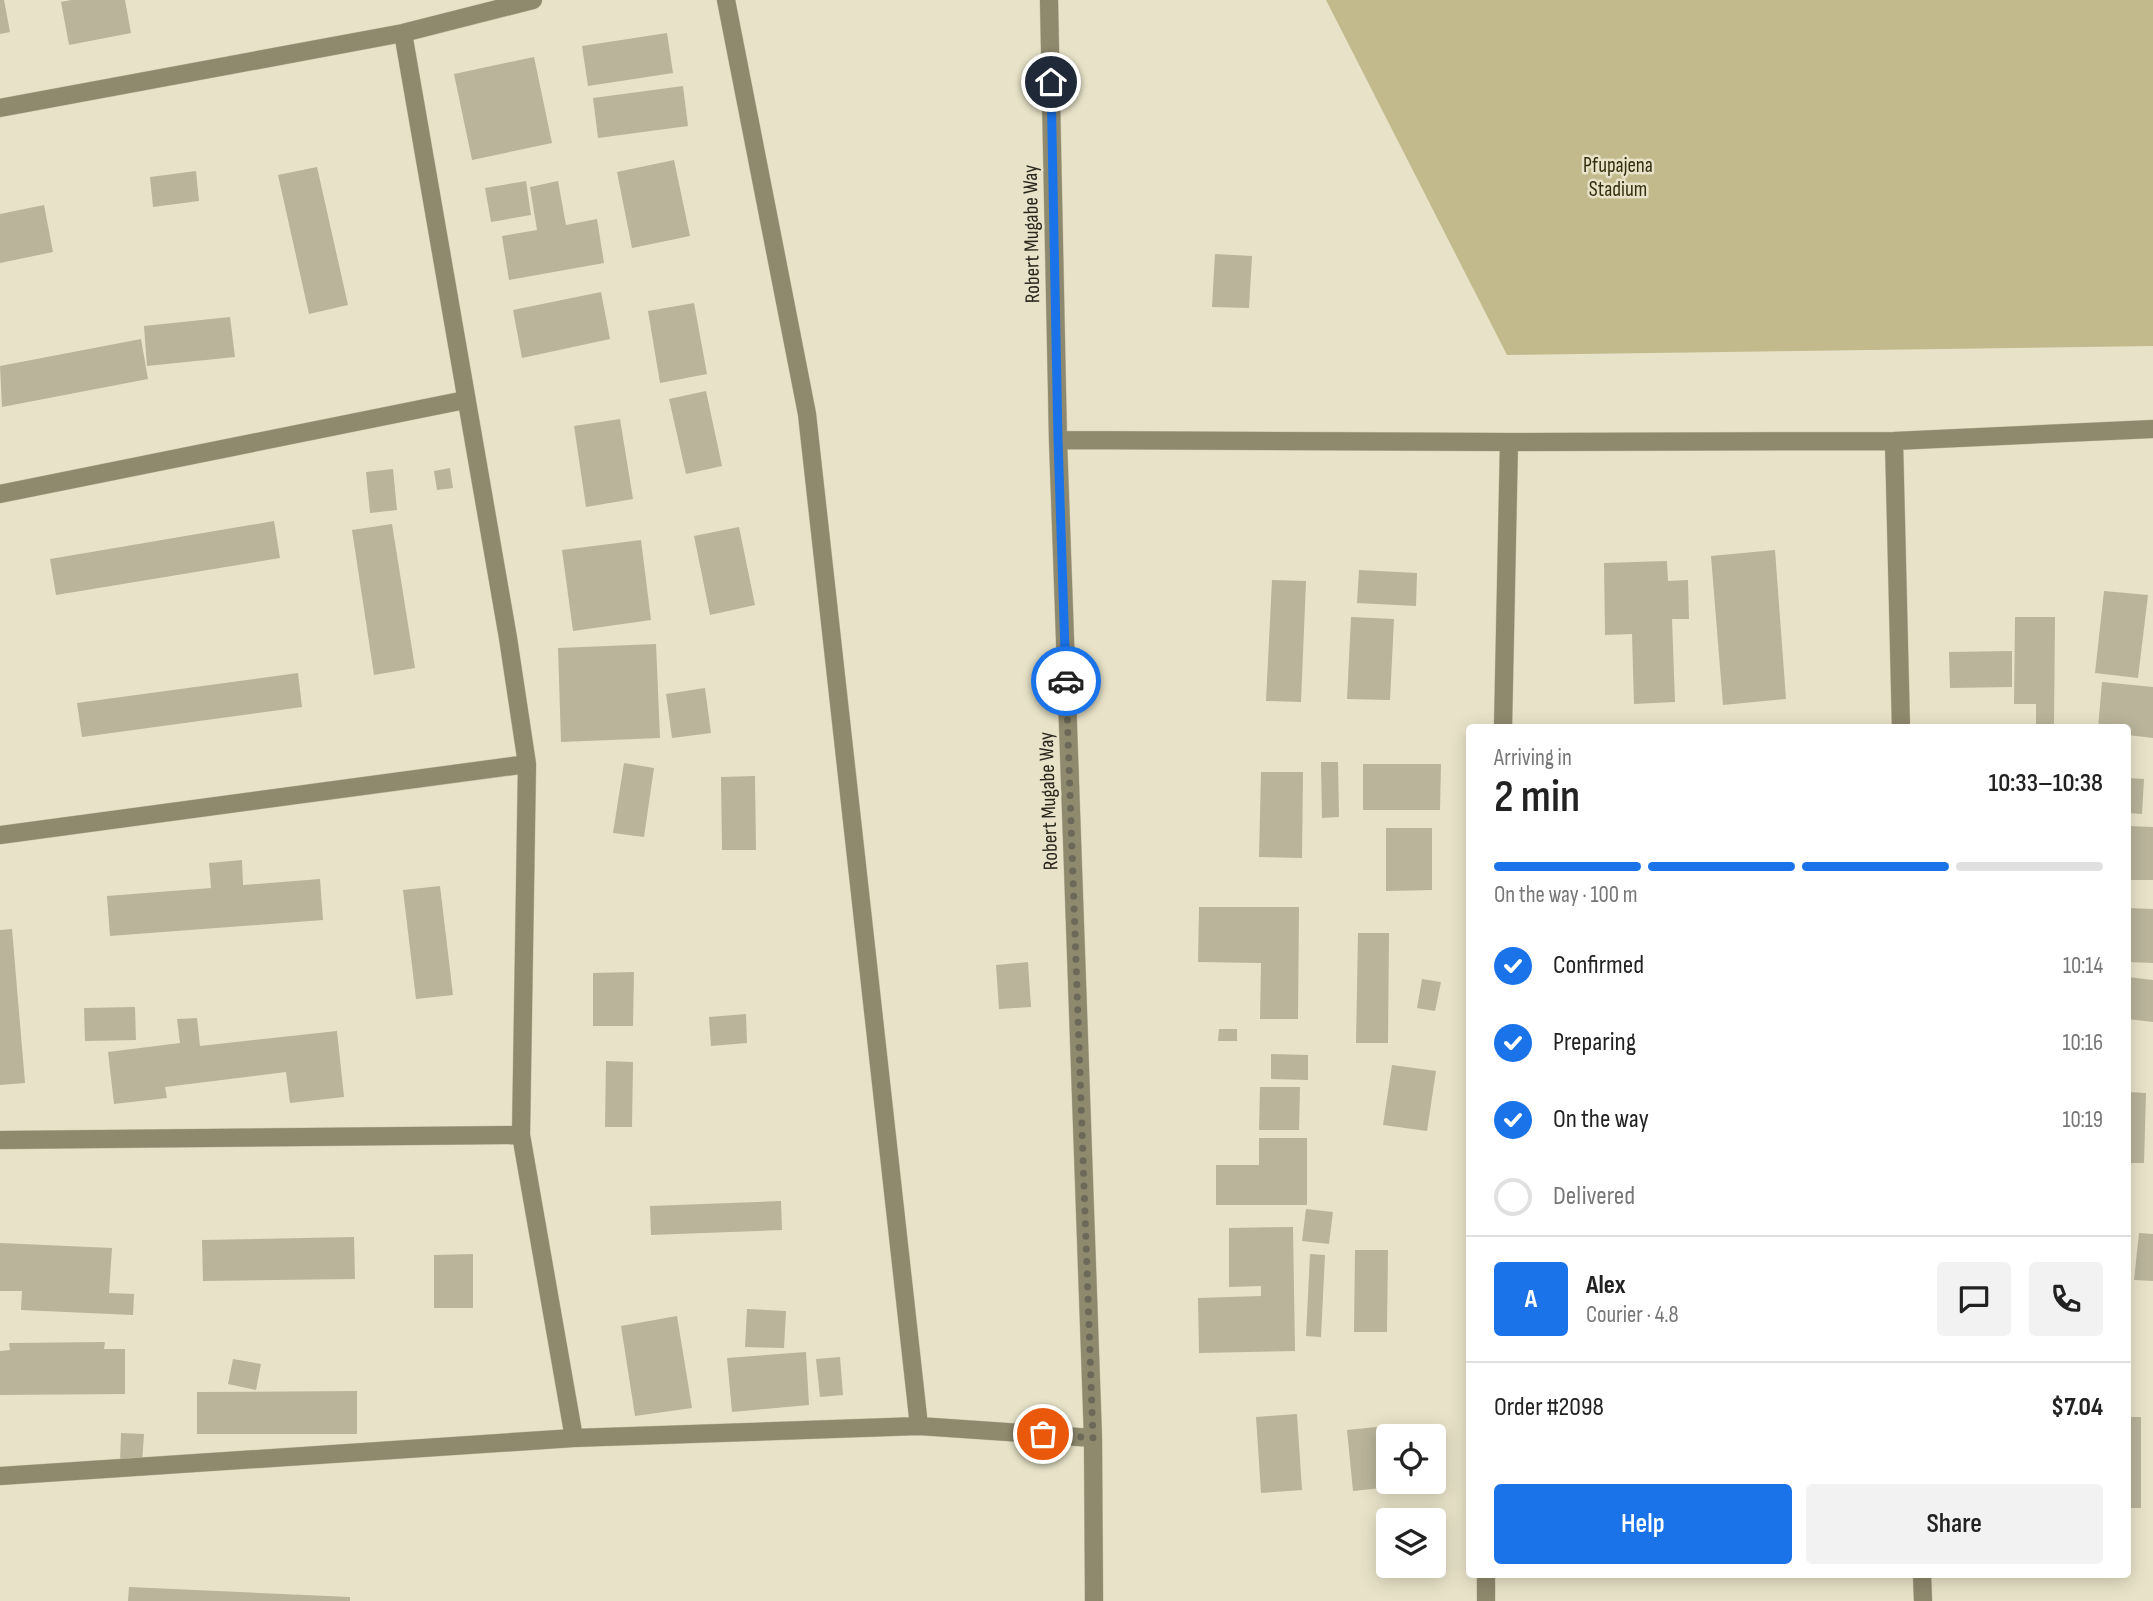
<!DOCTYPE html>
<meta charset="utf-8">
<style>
body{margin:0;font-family:"Sofia Sans Condensed",sans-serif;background:#f2f2f2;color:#222;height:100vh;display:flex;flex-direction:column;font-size:26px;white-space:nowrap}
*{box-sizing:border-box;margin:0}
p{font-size:23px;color:#767676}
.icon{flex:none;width:38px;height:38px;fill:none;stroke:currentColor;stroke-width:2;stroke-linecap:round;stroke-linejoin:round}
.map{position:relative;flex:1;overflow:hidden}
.details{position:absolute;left:1466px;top:724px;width:665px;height:854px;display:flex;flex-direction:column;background:#fff;border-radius:7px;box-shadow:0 4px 18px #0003}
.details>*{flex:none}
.fabs{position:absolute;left:1376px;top:1424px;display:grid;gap:14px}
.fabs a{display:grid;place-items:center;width:70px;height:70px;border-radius:7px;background:#fff;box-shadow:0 4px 18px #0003;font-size:35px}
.pin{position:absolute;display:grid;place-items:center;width:60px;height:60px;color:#fff;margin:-30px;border:4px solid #fff;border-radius:50%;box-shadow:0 2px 7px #0007}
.courier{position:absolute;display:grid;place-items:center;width:70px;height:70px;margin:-35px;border:5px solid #1a73e8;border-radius:50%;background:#fff;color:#222;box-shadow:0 2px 9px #0007}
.summary em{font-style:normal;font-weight:600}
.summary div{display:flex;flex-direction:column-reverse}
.summary{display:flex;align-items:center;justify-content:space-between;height:119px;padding:0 28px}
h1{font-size:46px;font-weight:600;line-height:52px}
.bar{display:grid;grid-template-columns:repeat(4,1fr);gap:10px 7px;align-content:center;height:84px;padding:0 28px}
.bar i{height:9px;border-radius:5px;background:#e0e0e0}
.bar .selected{background:#1a73e8}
.bar p{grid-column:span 4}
.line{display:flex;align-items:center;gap:18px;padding:0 28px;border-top:2px solid #e0e0e0}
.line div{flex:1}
.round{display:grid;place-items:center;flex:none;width:74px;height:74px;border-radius:7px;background:#f2f2f2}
ol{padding:0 28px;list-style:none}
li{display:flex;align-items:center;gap:21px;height:77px}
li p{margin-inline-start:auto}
li .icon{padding:7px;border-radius:50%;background:#1a73e8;color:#fff;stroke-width:4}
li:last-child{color:#767676}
li i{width:38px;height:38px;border:4px solid #e0e0e0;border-radius:50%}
.cta{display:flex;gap:14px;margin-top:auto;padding:14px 28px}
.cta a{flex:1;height:80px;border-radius:7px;background:#1a73e8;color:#fff;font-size:28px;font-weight:600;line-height:80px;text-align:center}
.cta a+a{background:#f2f2f2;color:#222}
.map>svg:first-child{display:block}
</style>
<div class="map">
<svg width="2153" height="1601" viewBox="0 0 2153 1601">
<rect width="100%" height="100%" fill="#e8e3c8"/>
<!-- green -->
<path fill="#c2ba8d" d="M1326,0H2153V346L1507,355Z"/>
<!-- building -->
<path fill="#b9b49a" d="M0,0H4L10,32L0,34Z
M71,0H125L131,33L69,45L61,2Z
M667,33L673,73L588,86L582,46Z
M534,57L552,143L472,160L454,74Z
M683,86L688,126L598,138L593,98Z
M674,160L690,236L632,248L617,172Z
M317,167L348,305L309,314L278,175Z
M196,171L199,201L153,207L150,177Z
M526,181L531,215L491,222L485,188Z
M558,181L566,225L597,219L604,263L509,280L502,236L537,230L530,187Z
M44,205L53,252L0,263V214Z
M1215,254L1252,256L1249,308L1212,307Z
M601,292L610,339L522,358L513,310Z
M694,303L707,374L660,383L648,311Z
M230,317L235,357L147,366L144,326Z
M141,339L148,379L2,407L0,366Z
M706,391L722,466L686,474L669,399Z
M620,419L633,499L586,507L574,426Z
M450,468L453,488L437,490L434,471Z
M393,469L397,510L370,513L366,472Z
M274,521L280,558L56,595L50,559Z
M392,524L415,668L374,675L352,530Z
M739,527L755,605L710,615L694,536Z
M641,540L651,620L573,631L562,550Z
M1775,550L1786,699L1723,705L1711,556Z
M1667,561L1668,581L1688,580L1689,619H1672L1675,702L1634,704L1632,634L1605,635L1604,563Z
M1359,570L1417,573L1416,606L1357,603Z
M1272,580L1306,581L1301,702L1266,701Z
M2104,591L2148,595L2138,678L2095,673Z
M1351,617L1394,619L1390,700L1347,699Z
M2015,617H2055L2054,724H2036V704H2014Z
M656,644L660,738L561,742L558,648Z
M2012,651V687L1950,688L1949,652Z
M298,673L302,707L82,737L77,703Z
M2102,682L2153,687V738L2128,735V728H2098Z
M705,688L711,733L672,738L666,694Z
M1321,762H1338L1339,817L1322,818Z
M624,763L654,768L644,837L613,833Z
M1363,764H1441L1440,810H1363Z
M1261,772H1303L1302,858L1259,857Z
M755,776L756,850H722L721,777Z
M2128,778L2144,779L2142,814L2128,813Z
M2128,826L2153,827V880H2128Z
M1386,828H1432V890L1386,891Z
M242,860L243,885L320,879L323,920L110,936L107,896L211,888L209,863Z
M440,886L453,995L416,999L403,890Z
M1199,907H1299L1298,1019H1260L1261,963L1198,962Z
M2128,908L2153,909V963L2128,962Z
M12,929L25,1083L0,1085V930Z
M1358,933H1389L1388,1043H1356Z
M1028,962L1031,1007L999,1009L996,965Z
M634,972L633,1026H593V973Z
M2128,977L2153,980V1022L2128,1019Z
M1422,979L1441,982L1435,1011L1417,1008Z
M135,1007L136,1040L85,1041L84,1008Z
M746,1014L747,1043L711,1046L709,1017Z
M197,1018L200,1046L337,1031L344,1097L290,1103L286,1072L165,1087L167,1098L114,1104L108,1052L180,1043L177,1019Z
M1219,1029H1237V1041H1218Z
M1271,1054L1308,1055V1080L1271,1079Z
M606,1061L633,1062L632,1127H605Z
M1392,1065L1436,1071L1427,1131L1383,1125Z
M1260,1087H1300L1299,1130H1259Z
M2128,1092L2146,1093L2144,1163H2128Z
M1259,1138H1307V1205H1216V1165H1259Z
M781,1201L782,1230L651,1235L650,1206Z
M1306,1209L1333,1212L1329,1244L1302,1241Z
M1293,1227L1295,1351L1199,1353L1198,1298L1261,1296V1286L1229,1287V1228Z
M2139,1233L2153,1234V1281L2134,1280Z
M354,1237L355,1279L203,1281L202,1240Z
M0,1243L112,1248L109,1293L134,1294L133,1315L21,1310L22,1291H0Z
M1355,1250H1388L1387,1332H1354Z
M473,1254V1308H434V1255Z
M1310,1254L1325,1255L1321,1337L1306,1336Z
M747,1309L786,1311L784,1348L745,1347Z
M677,1316L692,1408L635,1416L621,1326Z
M105,1342L104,1349H125V1394L0,1395V1351L10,1350L9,1343Z
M806,1352L809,1405L732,1412L727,1358Z
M840,1357L843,1395L820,1397L816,1359Z
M233,1359L261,1364L256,1390L228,1384Z
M357,1391V1434H197V1392Z
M1297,1414L1302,1490L1261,1493L1256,1417Z
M2128,1417H2141V1508H2128Z
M1386,1426L1388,1482H1392V1487L1353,1491L1347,1430Z
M121,1433L144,1434L142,1463L120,1462Z
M129,1587L350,1597V1601H128Z"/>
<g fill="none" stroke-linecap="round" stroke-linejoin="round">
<defs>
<path id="minor" d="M726,0L807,414L919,1426
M1049,0L1058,440L1093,1438L1094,1601
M403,33L508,638L527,764L521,1135L574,1438
M0,108L403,33L533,0
M1058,440L1509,442L1894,441L2153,429
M1894,441L1901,728
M0,494L465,400
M1503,728L1509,442
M0,835L527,764
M0,1140L521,1135
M0,1476L574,1438L919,1426L1093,1438
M1922,1575L1923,1601
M1486,1601V1575"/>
</defs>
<!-- minor casing -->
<use href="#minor" stroke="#c6c1a9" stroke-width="19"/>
<!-- minor -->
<use href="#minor" stroke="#8f896d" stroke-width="18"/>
</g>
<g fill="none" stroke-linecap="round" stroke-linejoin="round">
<!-- done -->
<path stroke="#6c6959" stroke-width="7" stroke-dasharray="0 12.6" d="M1043,1434L1093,1438L1066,681"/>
<!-- route -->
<path stroke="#1a73e8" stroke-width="9" d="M1051,82L1058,440L1066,681"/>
</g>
<g text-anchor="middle" stroke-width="5" stroke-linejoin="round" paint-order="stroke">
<!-- park labels -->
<g font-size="21" fill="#342e0e" stroke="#e8e3c8">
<text x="1618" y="172">Pfupajena<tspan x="1618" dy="24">Stadium</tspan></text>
</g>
<!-- street labels -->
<g font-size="21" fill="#29271d" stroke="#e8e3c8">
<text transform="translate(1031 234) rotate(-91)" y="7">Robert Mugabe Way</text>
<text transform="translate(1048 801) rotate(-92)" y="7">Robert Mugabe Way</text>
</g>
</g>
</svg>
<div class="fabs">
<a><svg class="icon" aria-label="locate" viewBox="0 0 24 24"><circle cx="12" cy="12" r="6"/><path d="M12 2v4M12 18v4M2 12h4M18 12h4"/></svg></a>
<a><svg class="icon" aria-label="layers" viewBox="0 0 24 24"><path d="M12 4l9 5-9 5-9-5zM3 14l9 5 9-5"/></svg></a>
</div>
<div class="pin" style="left:1043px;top:1434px;background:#ea580c"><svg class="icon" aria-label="bag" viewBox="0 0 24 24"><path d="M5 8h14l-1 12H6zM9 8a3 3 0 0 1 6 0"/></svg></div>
<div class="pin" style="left:1051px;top:82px;background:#1f2937"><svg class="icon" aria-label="home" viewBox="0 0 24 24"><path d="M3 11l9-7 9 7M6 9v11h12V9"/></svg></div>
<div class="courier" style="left:1066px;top:681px"><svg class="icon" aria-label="car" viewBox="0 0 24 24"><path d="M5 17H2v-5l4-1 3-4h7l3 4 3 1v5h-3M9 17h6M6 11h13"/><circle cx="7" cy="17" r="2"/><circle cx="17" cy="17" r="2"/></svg></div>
<section class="details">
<div class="summary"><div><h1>2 min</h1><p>Arriving in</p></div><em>10:33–10:38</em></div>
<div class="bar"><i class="selected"></i><i class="selected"></i><i class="selected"></i><i></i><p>On the way · 100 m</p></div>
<ol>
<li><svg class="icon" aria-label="check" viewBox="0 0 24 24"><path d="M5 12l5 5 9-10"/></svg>Confirmed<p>10:14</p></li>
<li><svg class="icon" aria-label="check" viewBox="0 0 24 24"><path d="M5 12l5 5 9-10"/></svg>Preparing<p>10:16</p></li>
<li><svg class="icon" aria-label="check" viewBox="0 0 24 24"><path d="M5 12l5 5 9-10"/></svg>On the way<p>10:19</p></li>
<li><i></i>Delivered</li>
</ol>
<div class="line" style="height:126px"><b class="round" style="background:#1a73e8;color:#fff">A</b><div><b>Alex</b><p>Courier · 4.8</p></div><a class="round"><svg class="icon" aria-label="chat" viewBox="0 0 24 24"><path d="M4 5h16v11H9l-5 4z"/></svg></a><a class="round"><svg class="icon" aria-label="phone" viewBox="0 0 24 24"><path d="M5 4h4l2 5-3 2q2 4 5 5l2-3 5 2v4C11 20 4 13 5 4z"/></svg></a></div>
<div class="line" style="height:91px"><div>Order #2098</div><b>$7.04</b></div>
<div class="cta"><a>Help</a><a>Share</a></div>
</section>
</div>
